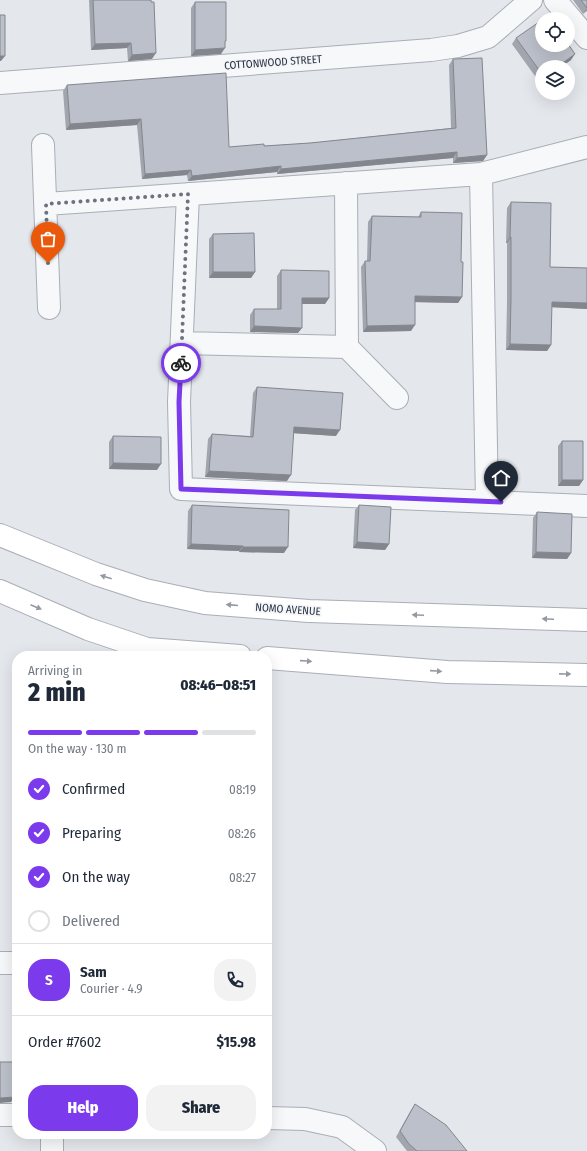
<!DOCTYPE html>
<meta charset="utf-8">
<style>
body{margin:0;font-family:"Fira Sans Condensed",sans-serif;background:#f2f2f3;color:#1f2937;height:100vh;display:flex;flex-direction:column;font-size:15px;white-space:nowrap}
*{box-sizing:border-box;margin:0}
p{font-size:13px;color:#747a83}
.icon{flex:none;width:22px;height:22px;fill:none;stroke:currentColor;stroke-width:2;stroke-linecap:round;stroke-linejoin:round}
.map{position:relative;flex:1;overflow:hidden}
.panel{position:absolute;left:12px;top:651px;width:260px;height:488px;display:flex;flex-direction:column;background:#fff;border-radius:16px;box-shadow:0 4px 16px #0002}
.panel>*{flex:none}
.tools{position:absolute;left:535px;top:12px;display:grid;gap:8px}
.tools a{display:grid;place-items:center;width:40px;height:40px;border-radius:50%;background:#fff;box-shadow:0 4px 16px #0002;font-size:20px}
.pin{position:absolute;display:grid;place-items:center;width:34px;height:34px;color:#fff;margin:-41px -17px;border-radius:50% 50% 50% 0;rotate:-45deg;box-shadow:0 0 4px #0007}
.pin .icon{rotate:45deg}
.courier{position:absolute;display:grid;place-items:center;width:40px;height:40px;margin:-20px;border:3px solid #7c3aed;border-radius:50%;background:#fff;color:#222;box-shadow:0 1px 5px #0007}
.head em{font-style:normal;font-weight:800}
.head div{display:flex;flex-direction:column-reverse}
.head{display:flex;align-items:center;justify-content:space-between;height:68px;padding:0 16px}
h1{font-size:26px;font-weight:800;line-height:30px}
.bar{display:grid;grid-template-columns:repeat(4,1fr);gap:6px 4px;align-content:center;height:48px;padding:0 16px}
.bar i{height:5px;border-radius:3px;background:#e0e1e3}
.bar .selected{background:#7c3aed}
.bar p{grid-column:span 4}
.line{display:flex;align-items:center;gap:10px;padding:0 16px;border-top:1px solid #e0e1e3}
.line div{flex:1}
.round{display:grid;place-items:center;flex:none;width:42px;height:42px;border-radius:16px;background:#f2f2f3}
ol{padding:0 16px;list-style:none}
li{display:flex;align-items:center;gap:12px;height:44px}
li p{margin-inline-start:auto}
li .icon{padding:4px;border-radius:50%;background:#7c3aed;color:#fff;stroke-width:4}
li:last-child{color:#747a83}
li i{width:22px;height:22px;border:2px solid #e0e1e3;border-radius:50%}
.cta{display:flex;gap:8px;margin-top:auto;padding:8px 16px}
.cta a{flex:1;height:46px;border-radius:16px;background:#7c3aed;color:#fff;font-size:16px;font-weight:800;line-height:46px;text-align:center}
.cta a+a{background:#f2f2f3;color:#1f2937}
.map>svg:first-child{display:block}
</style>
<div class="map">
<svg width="587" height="1151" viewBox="0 0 587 1151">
<rect width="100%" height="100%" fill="#e4e7ec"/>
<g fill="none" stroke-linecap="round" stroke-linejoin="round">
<defs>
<path id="minor" d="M555,0L587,38
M0,83L431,50L458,46L488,37L531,0
M43,145L49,308
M481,174L487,501
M346,183L347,347L397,398
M188,194L179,402L181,489L587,506
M46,204L481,174L587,147
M182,343L347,347
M0,963H17
M0,1115H17
M267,1118L305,1119L342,1127L375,1151
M52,1134V1151"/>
<path id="secondary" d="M0,535L96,574L145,590L205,603L309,611L587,620
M0,591L88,629L147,649L240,656
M267,658L447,672L587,675"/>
</defs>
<!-- minor casing -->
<use href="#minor" stroke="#a9aeb7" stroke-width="24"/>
<!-- secondary casing -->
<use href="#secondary" stroke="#a9aeb7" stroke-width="24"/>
<!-- minor -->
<use href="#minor" stroke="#f7f8fa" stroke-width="22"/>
<!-- secondary -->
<use href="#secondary" stroke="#fff" stroke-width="22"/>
</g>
<!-- wall -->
<path fill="#a1a5ae" d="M89,0H151L152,59L128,61L127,48L91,50Z
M573,0H587V12L586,11L583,14Z
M195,2L225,43L221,54L191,56V8Z
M516,38L571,60L561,67H542V81L540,83L512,44Z
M453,59L487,155L483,161L453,163V158L277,174V172L188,181L187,175L142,179L137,125L66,130L63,91L67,85L229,147L264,146L310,143L451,128L449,65Z
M511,202L550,267L587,268V309L551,307V345L547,351L506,350L507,303V243H506L507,208Z
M421,212L461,262L462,297L458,303L415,302L411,331L363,332L361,267L365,261H367L368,222L372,216L418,217Z
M213,234L255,272L251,278H209V239Z
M281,270L329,298L325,304H302L298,333L250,332V315L254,309H277V276Z
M257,387L336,436L294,433L287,481L205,477L208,439L212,434L250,436L253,393Z
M113,436L157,470L109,469V442Z
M562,441L583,480L579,486H558V446Z
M192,505L284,553L239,552V551L187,549L188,511Z
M359,505L389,544L385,550L353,548L355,510Z
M537,512L571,553L567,559L532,558L533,518Z
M415,1104L467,1151H407L396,1137L411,1110Z"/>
<!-- shaded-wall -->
<path fill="#83868d" d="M587,8L586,11L583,14Z
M131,43L127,48L91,50L95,44Z
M225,48L221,54L191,56L195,50Z
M156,53L152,59L128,61L132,55Z
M575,54L571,60L561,67H557Z
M0,56H5L1,61H0Z
M141,119L137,125L66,130L70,124Z
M457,152L453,158L277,174L281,169Z
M487,155L483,161L453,163L457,158Z
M281,166L277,172L188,181L192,176Z
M191,170L187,175L142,179L145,174Z
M510,237H511L507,243H506Z
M213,272H255L251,278H209Z
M415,296L462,297L458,303L411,302Z
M302,298H329L325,304H298Z
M552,302L587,303V309L548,307Z
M415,325L411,331L363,332L367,326Z
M254,326L302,328L298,333L250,332Z
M510,344L551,345L547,351L506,350Z
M294,427L340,430L336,436L290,433Z
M113,463L161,464L157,470L109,469Z
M209,471L291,475L287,481L205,477Z
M562,480H583L579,486H558Z
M357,542L389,544L385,550L353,548Z
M191,544L243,546L239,551L187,549Z
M243,547H288L284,553L239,552Z
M536,552L571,553L567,559L532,558Z
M15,1097L11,1102L0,1103V1098Z"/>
<!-- building -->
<path fill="#bbc0ca" stroke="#83868d" d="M93,0H151V2H154L156,53L132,55L131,43L95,44Z
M581,0H587V8Z
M195,2H226V41H225V48L195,50Z
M0,15H5V56H0Z
M548,16L550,19H543Z
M542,20V45H568V44L575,54L557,67H542V74L516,38Z
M482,58L487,155L457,158V152L281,169V166L192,176L191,170L145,174L141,119L70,124L67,85L226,73L229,147L264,144V146L310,143L456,128L453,59Z
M511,202L551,203L550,267L587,268V303L552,302L551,345L510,344L511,298V237H510Z
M421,212L462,213L461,262H463L462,297L415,296V325L367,326L365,261H370L372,216L421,217Z
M254,233L255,272H213V234Z
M281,270L329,271V298H302V328L254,326V309H281Z
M257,387L343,393L340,430L294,427L291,475L209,471L212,434L253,437Z
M113,436L161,437V464L113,463Z
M562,441H583V480H562Z
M192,505L289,510L288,547H243V546L191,544Z
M359,505L391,507L389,544L357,542Z
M537,512L572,514L571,553L536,552Z
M0,1062H14L15,1097L0,1098Z
M415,1104L446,1125L467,1151H417L409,1144L400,1131Z"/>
<!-- one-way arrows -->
<defs><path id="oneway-solid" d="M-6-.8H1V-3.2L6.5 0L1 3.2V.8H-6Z"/></defs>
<g fill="#959aa2">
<use href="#oneway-solid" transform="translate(106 577) rotate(-162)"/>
<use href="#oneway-solid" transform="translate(232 605) rotate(-175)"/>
<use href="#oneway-solid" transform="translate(36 607) rotate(23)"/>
<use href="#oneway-solid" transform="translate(418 615) rotate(-178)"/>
<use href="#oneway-solid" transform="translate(548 619) rotate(-178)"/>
<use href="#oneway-solid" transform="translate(306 661) rotate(4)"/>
<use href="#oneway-solid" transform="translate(436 671) rotate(4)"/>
<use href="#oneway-solid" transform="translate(565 674) rotate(1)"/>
</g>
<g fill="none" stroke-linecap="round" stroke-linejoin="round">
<!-- done -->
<path stroke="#6c737f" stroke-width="4" stroke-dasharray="0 7.2" d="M48,263L46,204L188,194L181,363"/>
<!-- route -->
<path stroke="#7c3aed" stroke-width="5" d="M181,363L179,402L181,489L501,502"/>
</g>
<g text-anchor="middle" stroke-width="3.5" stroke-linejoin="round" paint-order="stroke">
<!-- street labels -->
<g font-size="11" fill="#2b3445" stroke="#f4f6f9">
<text transform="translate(273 62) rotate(-4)" y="4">COTTONWOOD STREET</text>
<text transform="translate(288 609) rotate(4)" y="4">NOMO AVENUE</text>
</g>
</g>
</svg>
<div class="tools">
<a><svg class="icon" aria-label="locate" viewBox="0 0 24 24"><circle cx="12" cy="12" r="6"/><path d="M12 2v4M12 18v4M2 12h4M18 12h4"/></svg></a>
<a><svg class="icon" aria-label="layers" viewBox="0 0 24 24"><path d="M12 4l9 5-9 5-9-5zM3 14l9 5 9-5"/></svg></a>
</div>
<div class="pin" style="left:48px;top:263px;background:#ea580c"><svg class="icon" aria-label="bag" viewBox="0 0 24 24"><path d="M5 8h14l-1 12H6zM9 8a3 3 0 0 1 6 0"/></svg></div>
<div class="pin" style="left:501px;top:502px;background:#1f2937"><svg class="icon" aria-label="home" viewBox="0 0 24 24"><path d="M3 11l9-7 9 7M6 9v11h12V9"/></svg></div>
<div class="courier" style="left:181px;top:363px"><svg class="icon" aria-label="bike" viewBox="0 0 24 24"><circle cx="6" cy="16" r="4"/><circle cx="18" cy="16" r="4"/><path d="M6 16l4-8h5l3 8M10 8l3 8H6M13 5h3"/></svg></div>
<section class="panel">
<div class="head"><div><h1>2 min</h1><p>Arriving in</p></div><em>08:46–08:51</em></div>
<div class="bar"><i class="selected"></i><i class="selected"></i><i class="selected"></i><i></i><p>On the way · 130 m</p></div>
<ol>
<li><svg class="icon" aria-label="check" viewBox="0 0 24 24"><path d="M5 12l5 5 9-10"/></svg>Confirmed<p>08:19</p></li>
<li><svg class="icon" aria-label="check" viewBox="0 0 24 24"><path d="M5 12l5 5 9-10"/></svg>Preparing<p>08:26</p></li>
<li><svg class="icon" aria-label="check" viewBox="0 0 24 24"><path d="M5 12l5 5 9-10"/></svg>On the way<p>08:27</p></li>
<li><i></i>Delivered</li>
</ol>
<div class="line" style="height:72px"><b class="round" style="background:#7c3aed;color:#fff">S</b><div><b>Sam</b><p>Courier · 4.9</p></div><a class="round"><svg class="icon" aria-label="phone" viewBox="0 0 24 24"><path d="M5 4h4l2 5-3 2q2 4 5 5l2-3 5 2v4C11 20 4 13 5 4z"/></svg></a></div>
<div class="line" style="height:52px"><div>Order #7602</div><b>$15.98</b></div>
<div class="cta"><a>Help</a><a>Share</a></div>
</section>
</div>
